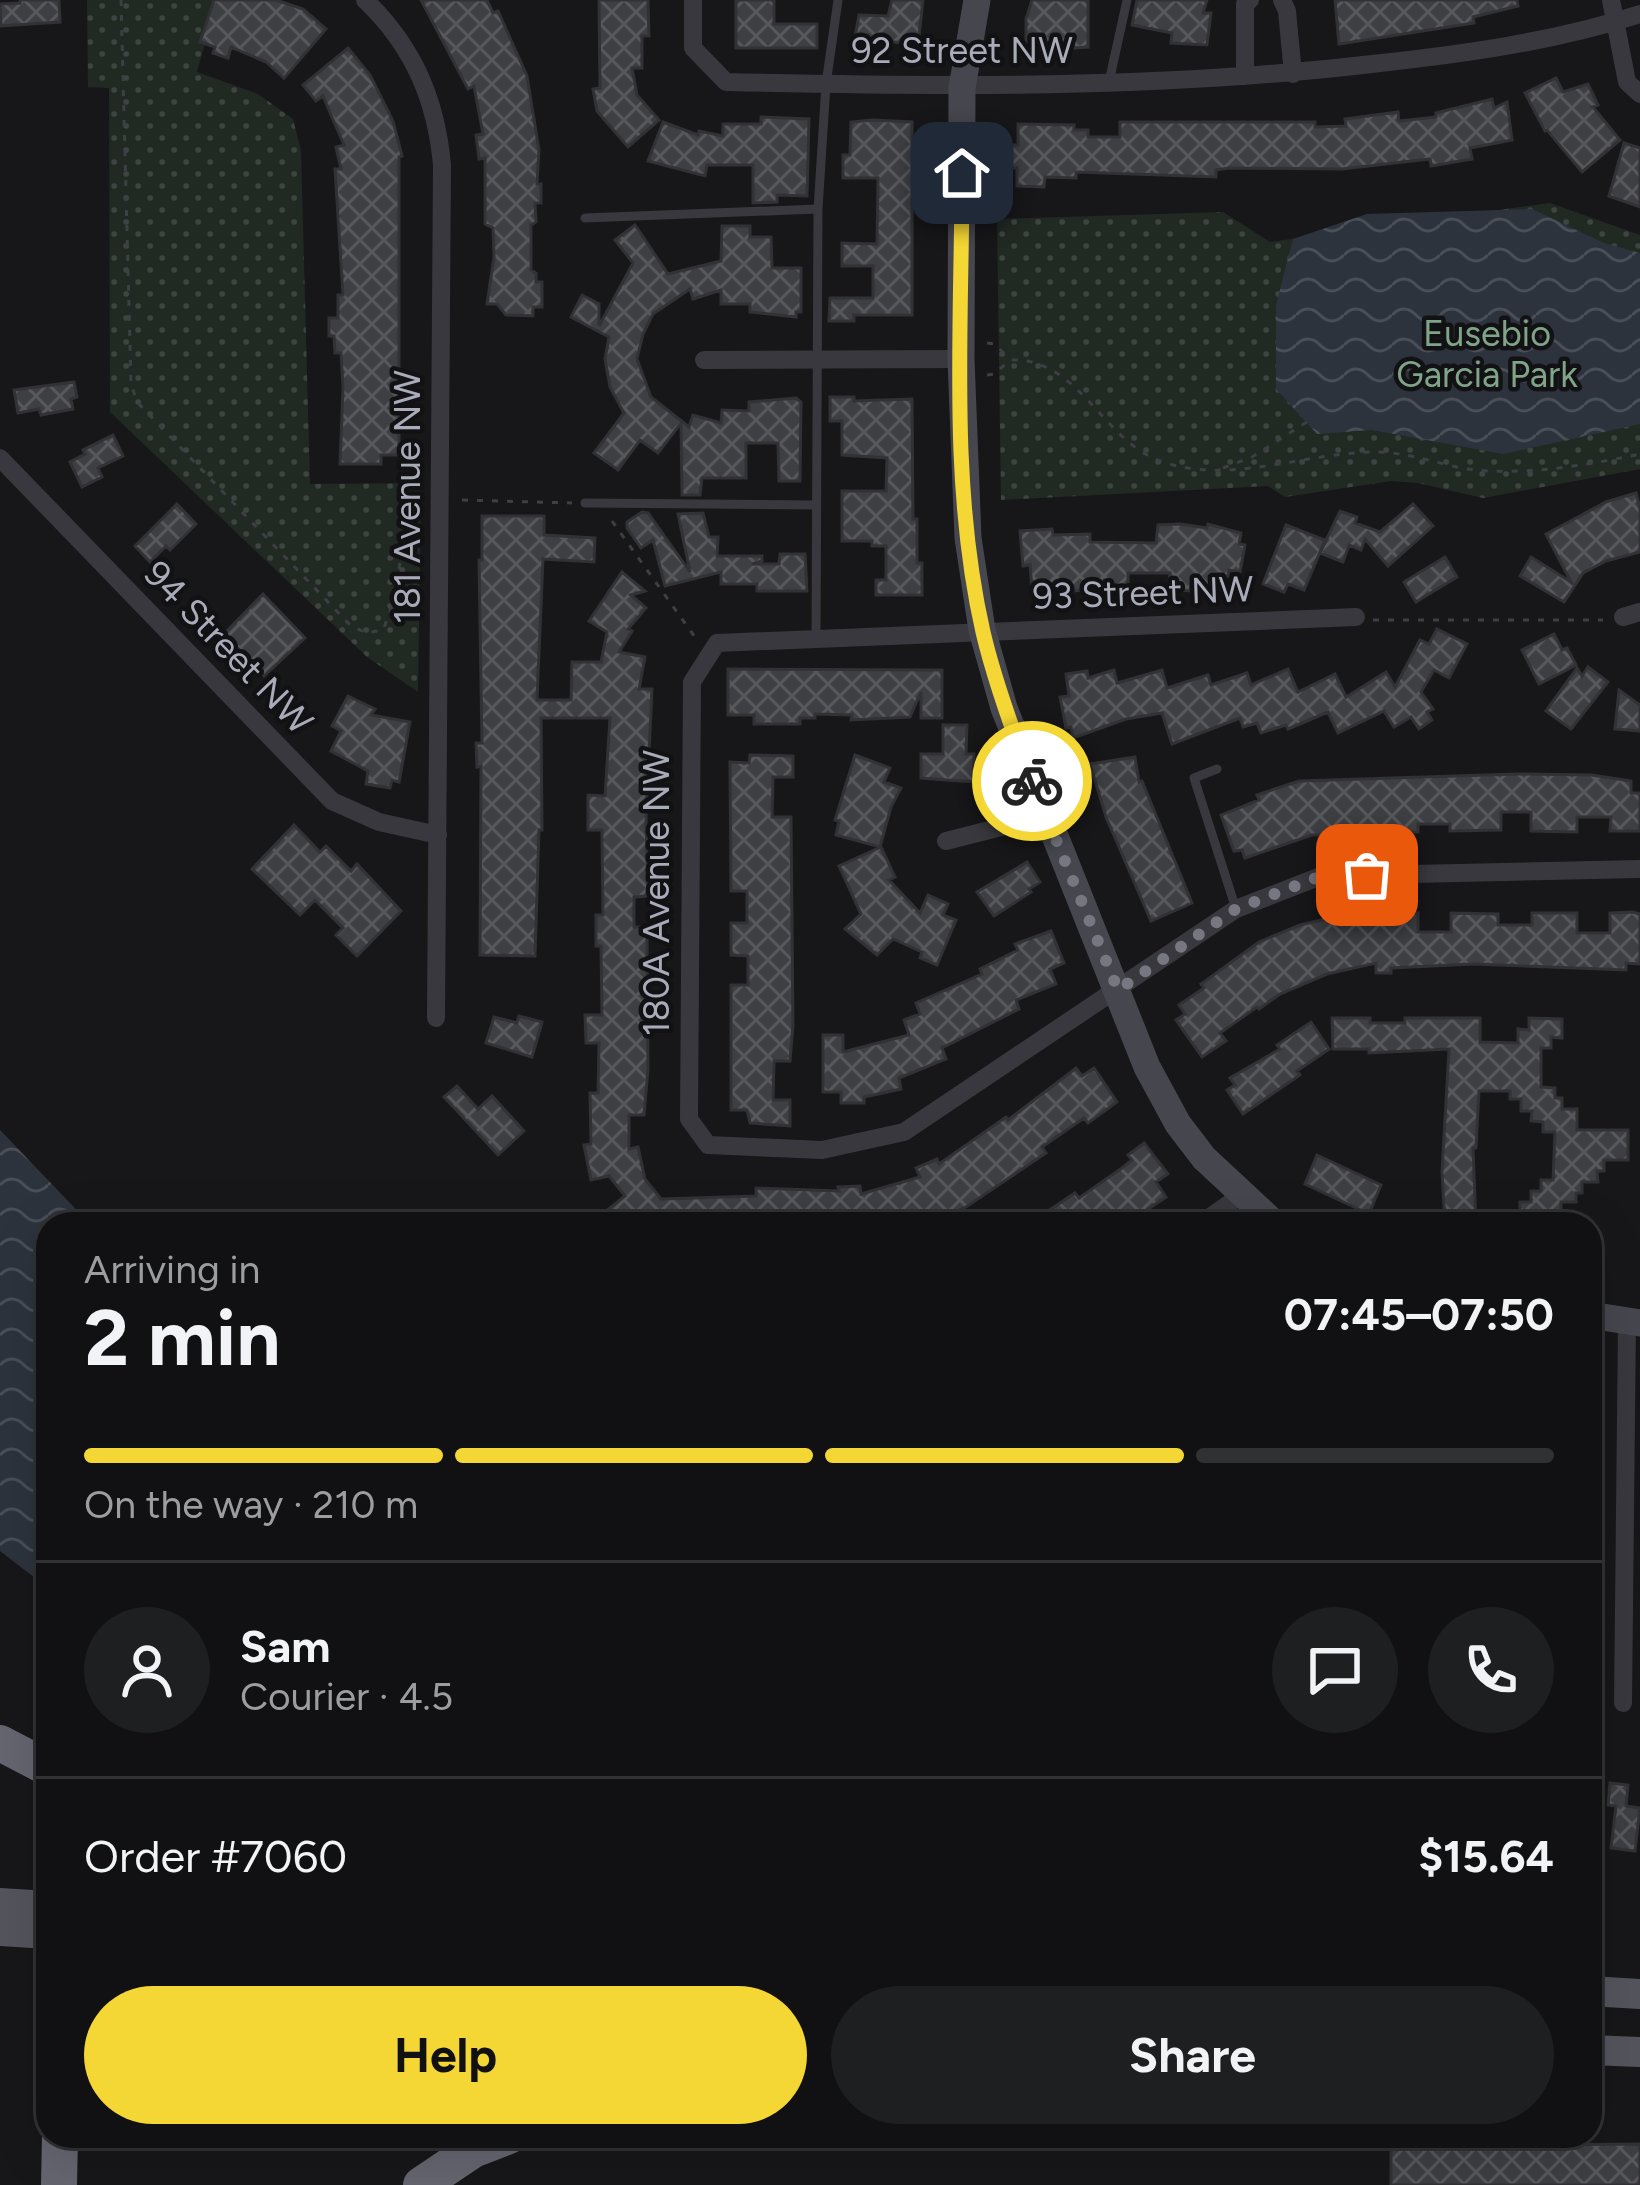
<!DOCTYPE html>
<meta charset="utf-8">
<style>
body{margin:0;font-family:Figtree,sans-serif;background:#1e1f21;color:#f1f3f6;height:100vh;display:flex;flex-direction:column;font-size:45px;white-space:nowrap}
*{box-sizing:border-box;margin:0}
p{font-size:39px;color:#9c9da0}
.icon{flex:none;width:66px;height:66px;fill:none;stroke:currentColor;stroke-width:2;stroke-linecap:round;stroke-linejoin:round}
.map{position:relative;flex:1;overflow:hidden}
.details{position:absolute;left:36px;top:1212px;width:1566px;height:936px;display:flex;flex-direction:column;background:#111113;border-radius:36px;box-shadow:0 12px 48px #0002,0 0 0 3px #303133}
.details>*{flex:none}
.pin{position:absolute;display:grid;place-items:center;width:102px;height:102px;color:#fff;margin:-51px;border-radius:24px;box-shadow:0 6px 18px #0006}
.courier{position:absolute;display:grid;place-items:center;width:120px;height:120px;margin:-60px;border:9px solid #f4d634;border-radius:50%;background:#fff;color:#222;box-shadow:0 3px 15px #0007}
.summary em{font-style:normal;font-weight:700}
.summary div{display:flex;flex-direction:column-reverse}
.summary{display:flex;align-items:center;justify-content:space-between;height:204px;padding:0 48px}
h1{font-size:78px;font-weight:700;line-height:90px}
.bar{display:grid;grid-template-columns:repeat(4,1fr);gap:18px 12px;align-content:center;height:144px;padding:0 48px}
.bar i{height:15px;border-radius:9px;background:#303133}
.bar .active{background:#f4d634}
.bar p{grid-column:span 4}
.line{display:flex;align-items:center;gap:30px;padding:0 48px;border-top:3px solid #303133}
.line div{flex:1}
.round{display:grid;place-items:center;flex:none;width:126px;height:126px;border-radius:63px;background:#1e1f21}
.button{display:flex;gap:24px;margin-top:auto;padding:24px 48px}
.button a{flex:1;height:138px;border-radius:72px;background:#f4d634;color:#111;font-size:48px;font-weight:700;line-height:138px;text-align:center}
.button a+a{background:#1e1f21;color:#f1f3f6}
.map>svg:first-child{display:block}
</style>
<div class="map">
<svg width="1640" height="2185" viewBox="0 0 1640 2185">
<defs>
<pattern id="grass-dots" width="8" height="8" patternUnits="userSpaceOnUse" patternTransform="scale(3)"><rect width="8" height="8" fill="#212923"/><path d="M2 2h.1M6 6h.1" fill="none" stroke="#3e4541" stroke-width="1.8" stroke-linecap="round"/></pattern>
<pattern id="water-waves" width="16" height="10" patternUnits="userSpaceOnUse" patternTransform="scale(3)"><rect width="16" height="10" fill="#2d333d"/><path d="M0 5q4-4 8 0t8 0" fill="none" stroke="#494e57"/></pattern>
<pattern id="building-cross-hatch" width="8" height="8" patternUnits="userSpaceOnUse" patternTransform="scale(3)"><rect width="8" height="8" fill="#3e3f43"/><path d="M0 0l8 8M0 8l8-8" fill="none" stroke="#57585c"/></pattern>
</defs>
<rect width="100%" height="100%" fill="#171719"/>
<!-- grass -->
<path fill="url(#grass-dots)" d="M87,0H217L197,72L258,94L293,119L301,151L310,484L421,483L418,692L367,657L110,412L109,88L88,87Z
M1550,203L1640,235V469L1483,498L1418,483L1391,481L1285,497L1268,486L1001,500L997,219L1223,212L1270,242Z"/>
<!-- water -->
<path fill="url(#water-waves)" d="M1532,209L1604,243L1640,253V424L1503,454L1372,430L1317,434L1276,389V305L1293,239L1367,214Z
M0,1130L90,1224H48V1588L0,1551Z"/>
<!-- building -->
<path fill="url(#building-cross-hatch)" stroke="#323135" stroke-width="3" d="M20,0H59L60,22L1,26L0,4L20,3Z
M214,0H276L303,9L326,29L284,78L266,62L231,47L228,58L213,53L215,47L200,42Z
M421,0H487L493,13L498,11L527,76L539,150L537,184H541V203H535L536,222L531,225V270L536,273V282H542V307H533V316L506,315L497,304H487L494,257L493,228L485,224V158L479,159L476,135L483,134L474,86L468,89Z
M599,0H648L649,36H642V68H632L637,95L659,120L628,147L597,111L593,89L600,88Z
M736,0H774V24H817V48H736Z
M892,0H923L918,45L855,37L859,15L888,16Z
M1032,0H1088V47L1048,50V46H1026V19Z
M1137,0H1207L1203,13H1211L1207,45L1171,43L1172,33L1132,25Z
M1335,0H1517L1518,6L1473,17L1474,23L1339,44Z
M348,48L370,75L393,121L402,156L399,157V455H381V464H340L343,388L341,353H335L334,336H329V318H338V295H343L335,169H341L336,147L344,145L323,96L316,101L303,85Z
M1556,78L1563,92L1588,84L1598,105L1593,107L1620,140L1582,172L1547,130L1545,131L1525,93Z
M1492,99L1494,108L1507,102L1512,140L1470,148L1472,159L1431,166L1430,159L1342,169L1229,168L1216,170V177L1076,172V178L1045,177L1044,187L1017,186V168H1012V145H1018V124L1074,125V130H1088V137H1120V122H1315V127L1346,126L1345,119L1398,112L1399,121L1436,117V113Z
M761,117L809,119L807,196L777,195V202L753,203V165H707L705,176L648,161L663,122L698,135L699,131L723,136V124H761Z
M872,120L912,122V315H854V321H829L830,298H873V266H842V243L877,244L878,178H843V155H850L851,122Z
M1624,143L1640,148V207L1609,196Z
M635,225L668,274L721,261L722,226H750V237H771L772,268H801V312H796V317L750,312V304H721V290L693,299L690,289L653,314L643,334L637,359L651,397L689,427L693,415L721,423L722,410L749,411V402L796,398L801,402L800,481H779L778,443H746V478H702L700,495H682L681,423L658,453L640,440L618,470L594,453L624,413L610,387L605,359L609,337L571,317L582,295L599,304V326L633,263L615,240Z
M74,382L77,397L71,399L73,409L41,415L39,409L18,413L14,390Z
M830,397H854V401L912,399L913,519H917V563H922V595H876V580H886V546H872V541H842V491H886L887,458L842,455V421H830Z
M113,435L123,456L98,468L102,477L82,487L70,462L85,454L83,450Z
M1636,493L1640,508V552L1606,561L1583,573L1564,602L1520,576L1531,557L1571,582L1546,534L1606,502Z
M177,504L196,524L170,550L166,546L150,562L135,546Z
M1413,504L1433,526L1388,566L1365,539L1361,550L1349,545L1343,562L1320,553L1340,511L1357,517L1355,523L1380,532Z
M642,512L648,513L690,572L678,514L703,513L709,537H718L717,556H762V561L752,564H779L780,554H805L807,591H757V584H721V572L665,586L653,540L641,548L627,528V522Z
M482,516H544V535L595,538L594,562L543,559L537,700H571L572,662H601L607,632L589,621L622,572L645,591L631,595L646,608L628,629L632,631L619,652L645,657L639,689H652L646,817L648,896L634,897V927H647L648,1069L644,1115H629V1149L638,1147L645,1179L661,1199L756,1196V1188L839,1191L838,1187L860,1186L861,1194L920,1177L916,1168L937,1159L939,1164L1006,1117L1008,1120L1076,1068L1082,1076L1094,1068L1117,1102L1088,1123L1084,1118L1042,1147L1046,1153L966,1207L927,1224H907L906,1220L891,1224H590L625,1196L609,1176L591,1180L584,1145L591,1144L590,1093H598L599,1043H586L585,1015H602L601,946H596V915H603L602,830H588V795L605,796L610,718H541L542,830H539L535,956L480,955L481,766L477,767L476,743H482L479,560H482Z
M1180,524L1207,528L1208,524L1241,533L1239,544L1245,545L1240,572L1229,570L1228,576H1224L1221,589L1191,584L1190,591L1168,589L1170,573H1128V587L1073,591V586L1032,589L1030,565L1023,566L1020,531L1052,529L1053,535L1090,534V542L1156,543L1158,525Z
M1286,525L1325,540L1304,590L1288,584L1284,592L1263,584Z
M1445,557L1457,577L1416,602L1404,582Z
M263,594L305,638L264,676L224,634Z
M1437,629L1467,644L1449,678L1434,670L1421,692L1433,709L1427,712L1432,720L1419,729L1411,717L1394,727L1384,711L1338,733L1328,712L1288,729L1286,725L1261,733L1257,723L1243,727L1240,718L1172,744L1162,713L1126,719L1073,738L1071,727L1066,728L1060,697L1069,696L1066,674L1087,671L1088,678L1114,670L1117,683L1162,670L1167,688L1208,675L1211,685L1247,673L1251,685L1288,669L1298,692L1335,674L1346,697L1386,672L1395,687L1420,640L1429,644Z
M1554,634L1562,650L1567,648L1576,665L1539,684L1522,650Z
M1588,667L1608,682L1571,729L1546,711L1577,668L1582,676Z
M728,669L942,670V718H921V692L910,717L851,720L852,715L815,714V718H800V724H754V715H728Z
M1619,690L1640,705V731L1615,729Z
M348,696L375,709L371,715L410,722L399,782L392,780L390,788L366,784L368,771L331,751L341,731L332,726Z
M943,725H967L966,754H974L973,782L921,778V754H943Z
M750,755L793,756V777H773L772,817H791L793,1026L790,1061H774L773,1100H790V1126L750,1123L747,1110H731V985H748V956L731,955V923H747V891H731L730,762L749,763Z
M855,755L890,768L884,782L901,788L891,807L880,847L836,835L839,821L835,820Z
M1135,757L1139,782L1142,781L1192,903L1151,921L1106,817L1090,764Z
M1517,774L1592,775L1631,781V793H1640V831H1610L1611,817H1577V832L1531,831V812H1501V830L1450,831V824H1418V832L1312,835L1245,858L1242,850L1234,851L1221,815L1259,800L1257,795L1299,781Z
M294,825L320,852L326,846L351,871L357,864L401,911L357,956L336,935L343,928L315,900L300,915L252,869Z
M881,847L895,877L889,880L920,913L928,895L948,904L943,915L956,920L937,965L920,958L922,952L893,939L877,955L845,929L861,914L839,866Z
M1027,862L1040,882L1029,889L1031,892L994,916L977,892Z
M1418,913V932H1451V913L1498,914V925H1532V913H1577V933H1610V913L1633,912L1640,914V964L1626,963V970L1473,964L1391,968V973H1376V963L1327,974L1280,994L1259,1009L1257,1007L1220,1033L1226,1041L1202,1057L1176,1020L1185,1014L1179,1005L1204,988L1201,984L1259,942L1300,925L1347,914Z
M1051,931L1064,963L1050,969L1056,984L1016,1000L1019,1009L942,1048L946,1059L899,1078L901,1089L864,1097V1103H841V1092H823V1035H843V1052L909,1035L904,1020L920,1014L916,1003L982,974L980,969L1018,950L1015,944Z
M519,1016L542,1022L532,1057L486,1043L494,1017L517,1023Z
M1332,1018H1370V1023H1405V1018H1480V1042L1518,1043V1029L1529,1030V1018L1562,1019V1038L1551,1037V1048H1541V1087L1555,1088V1098H1562V1109H1577V1130H1628V1160H1604V1171H1597L1598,1182H1582V1193H1576V1202H1561V1215H1554V1224H1520V1202H1531V1191H1541V1180H1553L1555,1132H1543V1122L1531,1121L1532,1111H1521V1099H1510V1091H1479L1476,1148H1473L1476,1224H1445L1442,1172L1449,1049L1369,1053V1049H1333Z
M1311,1022L1329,1049L1297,1071L1300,1075L1243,1114L1227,1090L1235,1085L1230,1078L1280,1049L1277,1045Z
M457,1086L478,1109L492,1096L524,1131L498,1155L444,1097Z
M1144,1143L1168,1174L1156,1182L1166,1197L1135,1218L1139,1224H1053L1045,1213L1075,1193L1079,1198L1122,1168L1132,1160L1128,1155Z
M1317,1155L1381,1185L1369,1214L1305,1184Z
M1610,1783L1628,1785L1626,1806L1640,1808L1635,1851L1611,1848L1616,1806L1608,1805Z
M1640,2144V2185H1391V2146Z"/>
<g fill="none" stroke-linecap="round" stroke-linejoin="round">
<!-- path -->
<path stroke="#3e3f45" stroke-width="3" stroke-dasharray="6 9" stroke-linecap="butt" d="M121,0L131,384L137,402L350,625L366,633L383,630L393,604L409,511L423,503
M987,343L995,344L1010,360
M987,375L994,374L1010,360C1081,357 1103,445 1166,463C1234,484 1307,452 1376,452C1410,452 1442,466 1475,470C1529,475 1588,465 1640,454
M1223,468L1252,457L1313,418
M462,500L572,503
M612,521L697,640
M1373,620H1603"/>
<!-- lane -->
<path stroke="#38383e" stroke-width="9" d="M1109,82L1127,0
M585,218L818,209
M585,503L815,505
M816,638L818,209L826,84L838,0
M1217,769L1194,778L1236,909"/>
<!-- street -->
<path stroke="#38383e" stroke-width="18" d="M365,0C413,46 436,99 442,165L436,1018
M693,0V48L726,82C942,87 1158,89 1372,64C1464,54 1552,42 1640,14
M1282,0L1287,11L1293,74
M1611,0L1627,82L1640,94
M1245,76V4L1250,0
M704,360L961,359
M0,458L332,801L379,822L438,835
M1356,617L717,643L692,682L689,1119L708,1145L822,1150L904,1132L1236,909L1321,876L1640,869
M1623,617L1640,612
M946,841L1045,816
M1200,1224L1240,1196
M1623,1703L1627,1321"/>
<!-- secondary -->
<path stroke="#46464e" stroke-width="27" d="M977,0L962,88L961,359L968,538L982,630L1004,708L1147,1067L1178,1124L1204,1158L1275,1224
M1590,1315L1640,1323"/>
<!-- primary -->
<path stroke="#54545d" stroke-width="30" d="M0,1903L48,1906
M0,1931L48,1934
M1590,1991L1640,1994
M1590,2050L1640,2052"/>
<!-- highway -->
<path stroke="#64656f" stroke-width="36" d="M0,1743L48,1768
M59,2185L60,2136
M421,2185L473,2150L509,2136"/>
</g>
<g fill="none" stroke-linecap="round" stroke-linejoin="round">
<!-- done -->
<path stroke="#767781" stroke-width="12" stroke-dasharray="0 21.6" d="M1032,781L1118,990L1236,909L1321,876L1367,875"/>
<!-- route -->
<path stroke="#f4d634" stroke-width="15" d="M962,173C962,324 949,483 983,632C995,683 1013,732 1032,781"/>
</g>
<g text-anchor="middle" stroke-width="9" stroke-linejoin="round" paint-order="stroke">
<!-- street labels -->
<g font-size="36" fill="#a9abb9" stroke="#121214">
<text x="962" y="63">92 Street NW</text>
<text transform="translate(407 497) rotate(-90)" y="13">181 Avenue NW</text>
<text transform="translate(1143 592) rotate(-2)" y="13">93 Street NW</text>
<text transform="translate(229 647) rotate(46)" y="13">94 Street NW</text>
<text transform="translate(656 893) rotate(-90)" y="13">180A Avenue NW</text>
</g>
<!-- park labels -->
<g font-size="36" fill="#80a489" stroke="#121214">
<text x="1487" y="346">Eusebio<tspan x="1487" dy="41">Garcia Park</tspan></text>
</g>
</g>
</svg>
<div class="pin" style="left:1367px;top:875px;background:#ea580c"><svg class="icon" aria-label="bag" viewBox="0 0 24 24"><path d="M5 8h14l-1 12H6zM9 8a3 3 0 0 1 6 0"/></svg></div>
<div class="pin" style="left:962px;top:173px;background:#1f2937"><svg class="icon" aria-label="home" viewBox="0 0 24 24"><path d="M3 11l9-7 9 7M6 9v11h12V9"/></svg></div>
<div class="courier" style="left:1032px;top:781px"><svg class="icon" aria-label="bike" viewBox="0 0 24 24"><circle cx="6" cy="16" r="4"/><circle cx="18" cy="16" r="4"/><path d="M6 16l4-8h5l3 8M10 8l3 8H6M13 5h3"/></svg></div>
<section class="details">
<div class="summary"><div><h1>2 min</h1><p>Arriving in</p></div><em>07:45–07:50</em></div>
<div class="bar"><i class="active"></i><i class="active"></i><i class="active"></i><i></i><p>On the way · 210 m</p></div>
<div class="line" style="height:216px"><a class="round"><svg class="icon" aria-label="person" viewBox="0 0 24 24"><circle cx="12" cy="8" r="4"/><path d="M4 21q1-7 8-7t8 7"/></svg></a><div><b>Sam</b><p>Courier · 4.5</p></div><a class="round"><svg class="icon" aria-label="chat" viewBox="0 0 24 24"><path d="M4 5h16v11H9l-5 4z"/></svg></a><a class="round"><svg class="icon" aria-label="phone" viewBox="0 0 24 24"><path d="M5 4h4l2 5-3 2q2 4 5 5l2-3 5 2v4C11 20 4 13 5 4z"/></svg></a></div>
<div class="line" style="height:156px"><div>Order #7060</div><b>$15.64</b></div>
<div class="button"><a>Help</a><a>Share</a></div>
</section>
</div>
